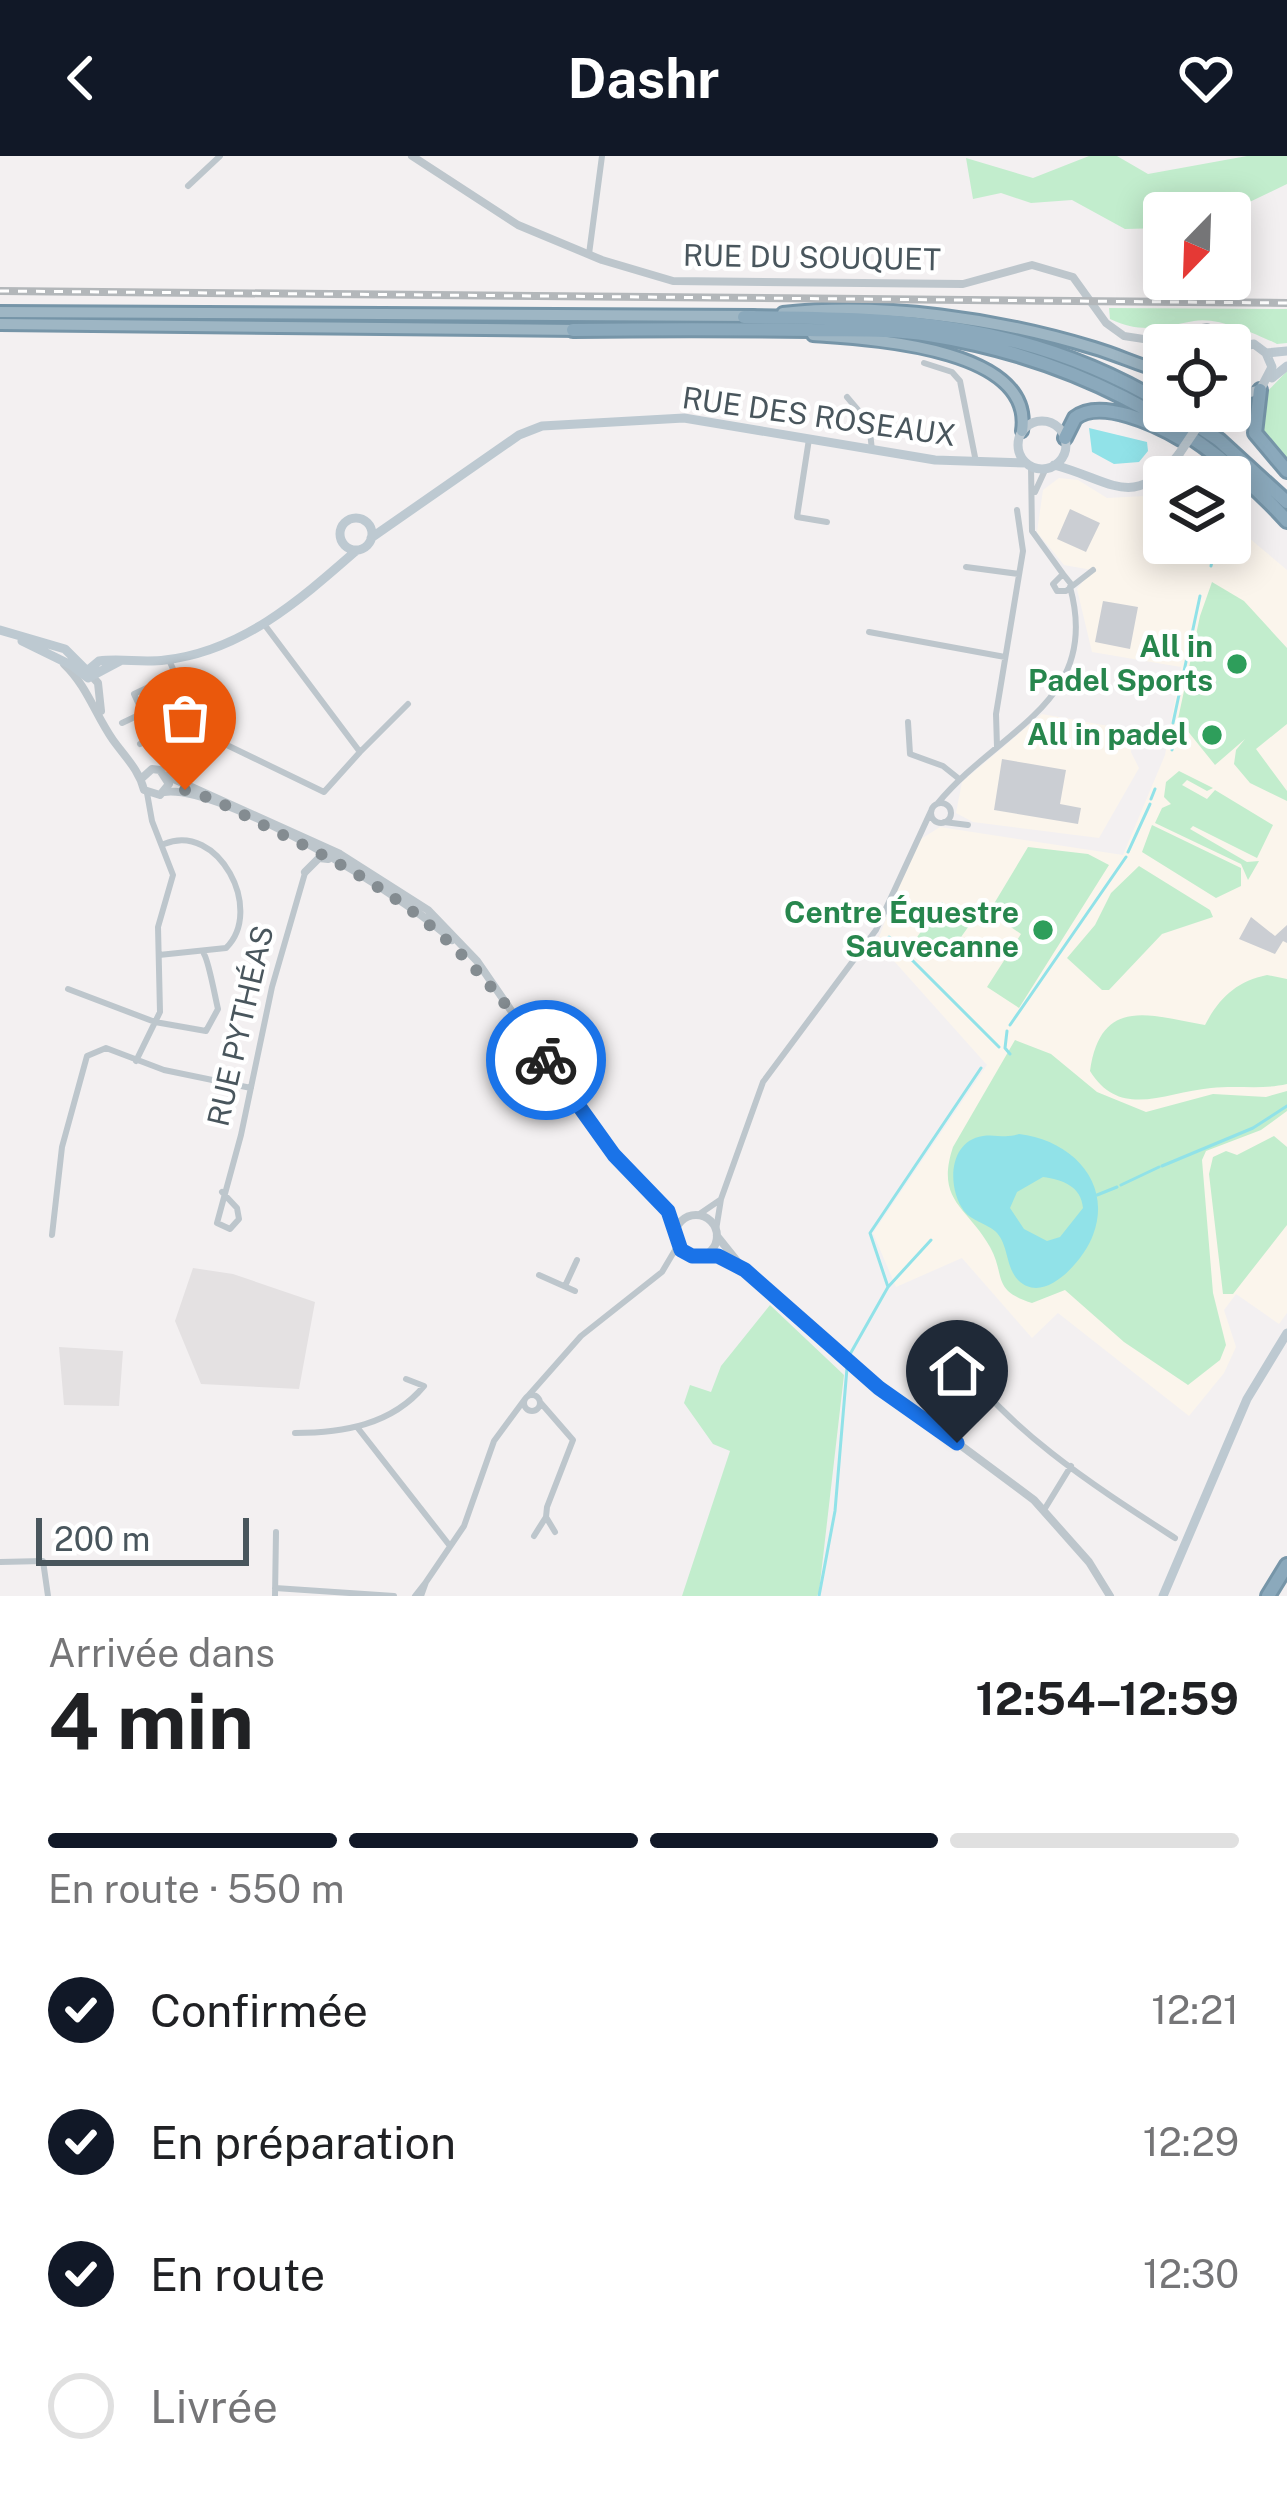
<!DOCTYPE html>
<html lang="fr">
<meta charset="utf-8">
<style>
body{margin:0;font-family:"Public Sans",sans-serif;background:#f2f2f2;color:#202124;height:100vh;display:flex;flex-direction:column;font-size:45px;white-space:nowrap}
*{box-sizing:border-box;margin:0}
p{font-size:39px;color:#757577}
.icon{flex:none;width:66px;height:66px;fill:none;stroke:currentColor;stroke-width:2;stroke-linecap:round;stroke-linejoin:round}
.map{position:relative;height:1440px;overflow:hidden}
.panel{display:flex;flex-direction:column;background:#fff;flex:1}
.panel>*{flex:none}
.needle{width:78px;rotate:203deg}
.tools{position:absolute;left:1143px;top:36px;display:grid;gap:24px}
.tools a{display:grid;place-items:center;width:108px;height:108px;border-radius:12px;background:#fff;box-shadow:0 6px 30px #0003;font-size:60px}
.scale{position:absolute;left:36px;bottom:30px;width:213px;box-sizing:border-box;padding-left:12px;border:6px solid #49565d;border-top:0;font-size:33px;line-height:42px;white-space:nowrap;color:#49565d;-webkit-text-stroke:9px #fff;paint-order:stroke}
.pin{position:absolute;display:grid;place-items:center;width:102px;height:102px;color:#fff;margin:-123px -51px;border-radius:50% 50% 50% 0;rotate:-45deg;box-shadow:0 0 12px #0007}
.pin .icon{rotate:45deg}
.courier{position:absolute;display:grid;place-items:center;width:120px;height:120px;margin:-60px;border:9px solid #1a73e8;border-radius:50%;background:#fff;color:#222;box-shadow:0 3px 15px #0007}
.summary em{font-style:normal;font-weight:700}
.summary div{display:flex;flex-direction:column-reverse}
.summary{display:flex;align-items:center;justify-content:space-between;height:204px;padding:0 48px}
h1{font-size:78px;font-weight:700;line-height:90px}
.bar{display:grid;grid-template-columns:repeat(4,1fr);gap:18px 12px;align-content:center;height:144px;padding:0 48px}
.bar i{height:15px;border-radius:9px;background:#e0e0e0}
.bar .on{background:#111827}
.bar p{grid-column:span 4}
ol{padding:0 48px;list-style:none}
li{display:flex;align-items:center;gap:36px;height:132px}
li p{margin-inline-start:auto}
li .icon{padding:12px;border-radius:50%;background:#111827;color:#fff;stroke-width:4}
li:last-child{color:#757577}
li i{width:66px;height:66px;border:6px solid #e0e0e0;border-radius:50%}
header{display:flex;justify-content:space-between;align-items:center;height:156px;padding:0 48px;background:#111827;color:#fff;font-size:54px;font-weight:700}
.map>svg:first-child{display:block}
</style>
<header><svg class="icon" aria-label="back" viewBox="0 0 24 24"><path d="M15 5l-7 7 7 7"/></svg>Dashr<svg class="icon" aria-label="heart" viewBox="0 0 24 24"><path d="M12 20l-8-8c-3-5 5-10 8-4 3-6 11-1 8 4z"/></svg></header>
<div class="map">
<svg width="1287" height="1440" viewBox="0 0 1287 1440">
<rect width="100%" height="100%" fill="#f3f0f1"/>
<!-- commercial -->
<path fill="#fbf5ec" d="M1059,322L1078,324L1107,342L1164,339V387H1230V366L1287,414V1157L1279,1168L1236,1138L1224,1154L1236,1191L1224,1217L1189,1260L1058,1157L1032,1182L962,1102L896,1131L873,1077L987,909L877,786L916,686L940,671L1123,699L1165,599L1181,511L1092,496L1077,433L1092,414L1064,409L1037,376L1043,334Z
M1042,558L1125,573L1132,579L1131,596L1139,612L1099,682L973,666L956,657L962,626Z"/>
<!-- education -->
<path fill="#e4e1e2" d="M193,1112L233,1118L315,1146L299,1233L201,1228L175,1165Z
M59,1191L123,1195L119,1250L64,1249Z"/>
<!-- green -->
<path fill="#c2edcd" d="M1089,0H1117L1148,18L1247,0H1287V28L1237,52L1207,45L1215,57H1164V72L1125,73L1072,44L1031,47L1001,37L973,43L966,2L1033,22Z
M1109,152L1287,153V187L1277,188C1257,178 1216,160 1194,165C1161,171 1142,178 1110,163Z
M1287,215V306L1259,272L1260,243Z
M1212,426L1244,445L1287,492V568L1256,593L1287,635V645L1250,627L1234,608L1236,594L1245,583L1215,609L1178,563L1200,460Z
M1179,615L1213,632L1207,635L1187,624L1182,629L1207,643L1215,634L1273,669L1257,702L1193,670L1190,673L1247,706L1259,705L1248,724L1241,708L1155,667L1162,652L1171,648L1164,641L1166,626Z
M1152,669L1241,712V730L1216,742L1142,696Z
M1028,691L1088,698L1109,709L1019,852L987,831L1021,778L989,756Z
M1139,710L1210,754L1213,761L1162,778L1109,834H1102L1067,802L1095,769L1111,737Z
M942,746L971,767L944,805L915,784Z
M1267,819L1287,823V928C1261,934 1238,929 1211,932C1166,936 1120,964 1090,915C1101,840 1149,859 1205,869C1219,842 1237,825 1267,819Z
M1015,884L1051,898L1097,936L1146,956L1213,938L1266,941L1287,935V955L1261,974L1206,995L1202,1004L1213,1137L1226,1189L1220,1204L1188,1229L1124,1186L1065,1134L1032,1147C991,1134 1006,1120 990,1091C968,1051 935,1045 953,991Z
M1274,980L1287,991V1069L1233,1138H1223L1209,1018L1213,1001L1226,995L1237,999Z
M770,1149L844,1219L819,1436L817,1440H682L730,1295L713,1288L684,1247L690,1229L711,1236L721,1210Z"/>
<!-- water -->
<path fill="#91e2e8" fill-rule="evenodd" d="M1089,272L1147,286L1148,295L1139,306L1114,308L1092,296Z
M1019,978C1071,984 1113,1026 1093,1079C1085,1102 1045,1151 1018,1124C1005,1110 1009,1088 995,1075C985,1067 972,1065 964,1055C947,1032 948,985 983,980C996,978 1005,983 1019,978ZM1043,1021C1063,1024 1081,1030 1083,1052L1060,1081L1047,1085L1024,1073L1010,1052L1017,1036Z"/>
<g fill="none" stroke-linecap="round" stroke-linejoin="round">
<!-- stream -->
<path stroke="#91e2e8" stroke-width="3" d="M1211,410L1216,387
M1173,567L1200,440
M1172,594L1173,575
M1151,643L1155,633
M1128,696L1150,648
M889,781L999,891
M1010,869L1126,701
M1007,875L1005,892L1010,898
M1162,1010L1253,972L1287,950
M1121,1029L1159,1011
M1097,1039L1117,1031
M888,1131L870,1077L981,912
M849,1200L888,1131L931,1084
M819,1440L835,1355L847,1212"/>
</g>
<!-- building -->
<path fill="#cbced3" d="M1070,353L1100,367L1086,396L1057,383Z
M1103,445L1138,451L1130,493L1095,486Z
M1002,603L1066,614L1060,648L1081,652L1078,668L994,654Z
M1251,761L1275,780L1287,769V787L1283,785L1275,798L1239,783Z"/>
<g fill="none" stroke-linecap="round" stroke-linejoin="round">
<defs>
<path id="trunk" d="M0,156L753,160
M783,157C883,146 999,163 1094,192C1118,199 1140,210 1164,216
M0,168L579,174
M813,179C868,183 1035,191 1022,275"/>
<path id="motorway" d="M744,161C900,162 1026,165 1164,248
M573,174C652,173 731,173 810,174C850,175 890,173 929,179C1064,200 1195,263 1287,365
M1260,234L1255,277L1287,315
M1176,255L1219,284L1287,346
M1065,282L1075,262C1100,242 1156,268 1181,283
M1268,1440L1287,1409"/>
</defs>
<!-- trunk casing -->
<use href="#trunk" stroke="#7695a8" stroke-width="16"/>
<!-- motorway casing -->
<use href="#motorway" stroke="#7695a8" stroke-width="18"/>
<!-- minor -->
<path stroke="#bdc6cc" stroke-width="6" d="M188,30L220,0
M589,98L602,0
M924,207L952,216L960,225L976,306
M847,241L869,267L872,294
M809,283L797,361L827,366
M1031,310L1032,375L1063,418
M1035,336L1046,312
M966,411L1019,418
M1071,428L1063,418L1053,428L1057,435H1066L1093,414
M869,476L1005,501
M169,504L202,577L324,636L360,596L264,468
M908,566L910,598L943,610L958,622
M122,567L143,557
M140,588L194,561
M997,591L996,558L1023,395L1017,354
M360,596L408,548
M190,616L164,603L134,538L151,530L178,589L199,600
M938,647C999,573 1102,546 1070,431
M931 657a10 10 0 1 1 20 0a10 10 0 1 1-20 0Z
M944,666L968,669
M159,799L226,792C265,754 218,665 164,688
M68,833L155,866L206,875L218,853C215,841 209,806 204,798
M136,905L160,856L158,771L173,719L152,665L147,637
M698,1059L720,1044
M217,1067L241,979L272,831L305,717
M217,1067L230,1073L239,1063L237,1052L222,1036
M716,1074L721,1043L763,926L876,774L931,655
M52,1079L62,991L87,900L106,892L164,914L251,932
M539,1119L575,1135
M565,1130L577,1104
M952,1195C1006,1274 1096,1331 1175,1382
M524 1247a8 8 0 1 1 16 0a8 8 0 1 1-16 0Z
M528,1240L581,1180L662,1116L678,1089
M540,1246L573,1284L547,1351L546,1361L555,1376
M357,1271L450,1390
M295,1277C342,1277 392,1269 424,1230L406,1223
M1044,1354L1071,1310
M534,1380L546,1361
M0,1406L43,1405L48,1440
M426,1426L464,1370L494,1285L525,1243
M275,1432L394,1440
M275,1440L276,1376
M415,1440L426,1426L421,1440"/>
<!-- tertiary -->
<path stroke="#bdc6cc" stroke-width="8" d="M412,0L518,69L602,104L673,125L963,128L1032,109L1073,121L1106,167L1124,180L1150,184L1207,171L1246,187
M1213,175L1226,189
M64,508C87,530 95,558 113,584C126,602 139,614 144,634L160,639L169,628L160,614L152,613L142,622
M90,518L98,527L101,555
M167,620L340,698L428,754L477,805L587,965L668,1055L676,1076
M164,636C223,628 406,741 452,784
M305,716L319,702L328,703
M675 1080a21 21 0 1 1 42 0a21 21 0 1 1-42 0Z
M717,1080L745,1115L834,1195L1034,1344L1089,1406L1110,1440"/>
<!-- secondary -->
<path stroke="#bdc9d1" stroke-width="9" d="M1230,193L1254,188L1266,197L1272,211L1260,234L1243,238L1230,232
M1266,197L1287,195
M1272,222L1287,210
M1018 289a24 24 0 1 1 48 0a24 24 0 1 1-48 0Z
M1054,309C1112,324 1133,356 1179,298
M340 378a16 16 0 1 1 32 0a16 16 0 1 1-32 0Z
M371,382L519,279L542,270L684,262L935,304L1026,307
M0,474L65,493L87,515L99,505C120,502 143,507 165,504C243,495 301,443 357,394
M22,485L71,509L88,522L120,505
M1163,1440L1247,1243L1287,1177"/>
<!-- trunk -->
<use href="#trunk" stroke="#9eb6c4" stroke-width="10"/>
<!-- motorway -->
<use href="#motorway" stroke="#8ba9bc" stroke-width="12"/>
<defs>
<path id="rail" d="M0,135L1287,147"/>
</defs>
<!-- rail casing -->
<use href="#rail" stroke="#b3b7ba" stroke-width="8"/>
<!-- rail -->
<use href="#rail" stroke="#fff" stroke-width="3" stroke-dasharray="9" stroke-linecap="butt"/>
<!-- secondary-bridge -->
<path stroke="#bdc9d1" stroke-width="9" d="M1179,298L1208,255"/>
</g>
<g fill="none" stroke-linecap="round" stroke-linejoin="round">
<!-- done -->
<path stroke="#848c91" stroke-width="12" stroke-dasharray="0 21.6" d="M185,634C217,642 248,662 277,676C406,738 465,786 546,904"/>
<!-- route -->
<path stroke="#1a73e8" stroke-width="15" d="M546,904L614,999L668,1055L681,1094L692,1100H718L745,1114L879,1232L957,1287"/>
</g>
<!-- markers -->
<g fill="#2e9e5b" stroke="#fff" stroke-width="4.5">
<circle cx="1237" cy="508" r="12"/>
<circle cx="1212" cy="579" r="12"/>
<circle cx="1043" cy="774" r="12"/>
</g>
<g text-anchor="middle" stroke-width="9" stroke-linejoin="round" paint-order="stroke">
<!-- street labels -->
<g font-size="30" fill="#49565d" stroke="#fff">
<text transform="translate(812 102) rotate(1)" y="10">RUE DU SOUQUET</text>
<text transform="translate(819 261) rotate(8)" y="10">RUE DES ROSEAUX</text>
<text transform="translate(241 870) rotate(-77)" y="10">RUE PYTHÉAS</text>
</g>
<!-- leisure labels -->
<g font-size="30" font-weight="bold" fill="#27864d" stroke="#fff" text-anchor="end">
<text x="1213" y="501">All in<tspan x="1213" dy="34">Padel Sports</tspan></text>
<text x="1188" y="589">All in padel</text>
<text x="1019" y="767">Centre Équestre<tspan x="1019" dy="34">Sauvecanne</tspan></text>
</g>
</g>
</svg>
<div class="tools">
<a><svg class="needle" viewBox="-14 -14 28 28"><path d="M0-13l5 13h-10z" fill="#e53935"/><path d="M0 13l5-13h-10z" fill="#757577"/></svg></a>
<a><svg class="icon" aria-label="locate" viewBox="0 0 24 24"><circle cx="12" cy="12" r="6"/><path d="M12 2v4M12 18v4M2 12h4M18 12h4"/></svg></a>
<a><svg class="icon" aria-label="layers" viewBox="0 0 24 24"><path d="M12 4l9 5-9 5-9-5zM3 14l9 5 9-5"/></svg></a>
</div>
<div class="scale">200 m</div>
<div class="pin" style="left:185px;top:634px;background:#ea580c"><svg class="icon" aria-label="bag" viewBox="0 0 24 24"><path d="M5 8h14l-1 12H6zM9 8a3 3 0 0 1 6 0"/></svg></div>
<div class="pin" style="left:957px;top:1287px;background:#1f2937"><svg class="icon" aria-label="home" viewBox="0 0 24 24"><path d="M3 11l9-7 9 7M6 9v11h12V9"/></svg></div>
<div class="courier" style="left:546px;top:904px"><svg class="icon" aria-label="bike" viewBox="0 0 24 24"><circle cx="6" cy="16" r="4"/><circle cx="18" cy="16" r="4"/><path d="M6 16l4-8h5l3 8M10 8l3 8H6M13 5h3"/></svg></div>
</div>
<section class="panel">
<div class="summary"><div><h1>4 min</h1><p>Arrivée dans</p></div><em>12:54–12:59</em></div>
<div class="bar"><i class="on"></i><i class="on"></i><i class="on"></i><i></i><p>En route · 550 m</p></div>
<ol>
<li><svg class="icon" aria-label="check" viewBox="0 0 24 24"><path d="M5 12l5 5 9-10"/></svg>Confirmée<p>12:21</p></li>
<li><svg class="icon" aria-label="check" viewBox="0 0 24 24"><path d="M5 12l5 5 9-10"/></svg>En préparation<p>12:29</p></li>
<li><svg class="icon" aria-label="check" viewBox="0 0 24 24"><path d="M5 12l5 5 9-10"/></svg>En route<p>12:30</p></li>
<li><i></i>Livrée</li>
</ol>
</section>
